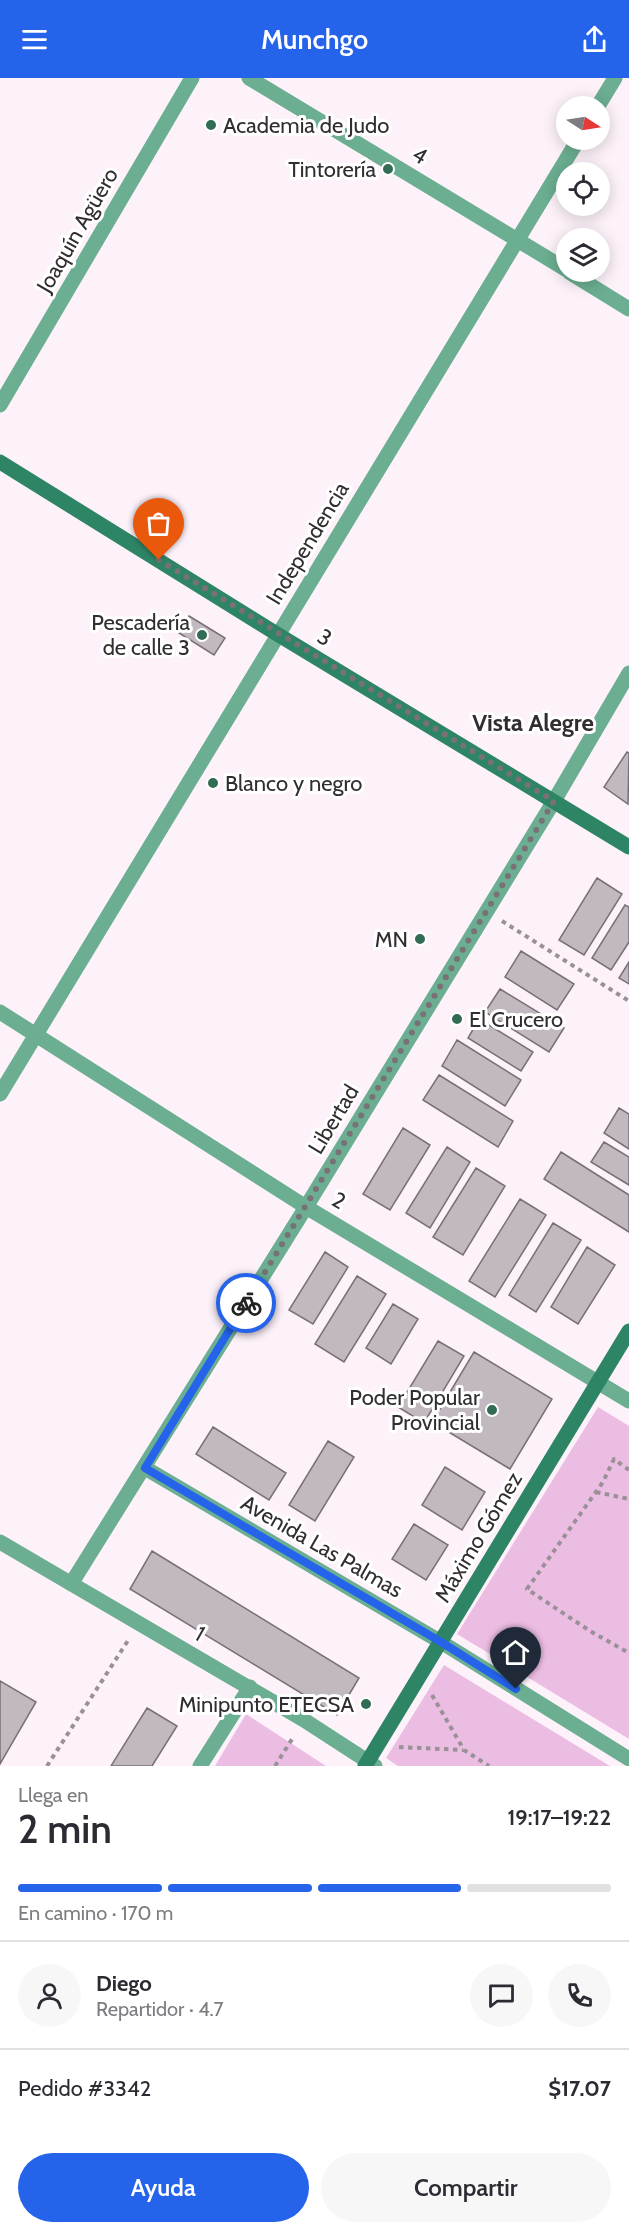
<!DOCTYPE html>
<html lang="es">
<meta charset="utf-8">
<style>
body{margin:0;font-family:Cabin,sans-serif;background:#f7f7f7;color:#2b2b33;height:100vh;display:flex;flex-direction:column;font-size:22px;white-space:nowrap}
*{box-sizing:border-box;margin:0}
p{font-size:20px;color:#7c7c81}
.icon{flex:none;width:33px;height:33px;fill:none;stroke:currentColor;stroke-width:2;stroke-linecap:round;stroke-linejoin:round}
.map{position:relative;height:1688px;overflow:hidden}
.side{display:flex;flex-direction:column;background:#fff;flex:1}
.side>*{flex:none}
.needle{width:39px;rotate:102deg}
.tools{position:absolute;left:556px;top:18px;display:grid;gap:12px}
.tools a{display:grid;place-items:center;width:54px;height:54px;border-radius:50%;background:#fff;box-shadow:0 3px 15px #0003;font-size:30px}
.pin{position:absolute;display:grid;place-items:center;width:51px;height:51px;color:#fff;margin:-62px -26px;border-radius:50% 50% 50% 0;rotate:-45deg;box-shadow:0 0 6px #0007}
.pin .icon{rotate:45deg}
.courier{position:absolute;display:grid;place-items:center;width:60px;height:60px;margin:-30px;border:4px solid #2563eb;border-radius:50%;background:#fff;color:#222;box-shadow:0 2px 8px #0007}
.head em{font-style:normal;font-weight:600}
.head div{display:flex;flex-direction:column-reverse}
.head{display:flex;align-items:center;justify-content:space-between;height:102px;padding:0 18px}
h1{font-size:39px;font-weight:600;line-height:45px}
.bar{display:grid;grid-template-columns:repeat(4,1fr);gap:9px 6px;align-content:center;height:72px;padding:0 18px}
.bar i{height:8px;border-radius:4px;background:#e1e1e2}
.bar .active{background:#2563eb}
.bar p{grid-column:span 4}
.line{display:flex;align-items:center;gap:15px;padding:0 18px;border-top:2px solid #e1e1e2}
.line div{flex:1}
.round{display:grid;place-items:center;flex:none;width:63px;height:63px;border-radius:32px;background:#f7f7f7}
.primary-button{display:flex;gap:12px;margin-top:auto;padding:12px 18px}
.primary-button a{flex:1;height:69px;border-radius:36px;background:#2563eb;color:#fff;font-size:24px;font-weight:600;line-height:69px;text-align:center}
.primary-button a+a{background:#f7f7f7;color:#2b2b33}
header{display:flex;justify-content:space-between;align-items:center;height:78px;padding:0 18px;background:#2563eb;color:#fff;font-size:27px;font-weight:600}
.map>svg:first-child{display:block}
</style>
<header><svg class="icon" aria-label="menu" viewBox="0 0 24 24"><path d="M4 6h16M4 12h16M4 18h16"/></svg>Munchgo<svg class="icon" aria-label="share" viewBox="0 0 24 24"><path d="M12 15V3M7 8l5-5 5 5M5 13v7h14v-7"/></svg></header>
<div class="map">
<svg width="629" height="1688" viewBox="0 0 629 1688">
<rect width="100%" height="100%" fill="#fdf2fa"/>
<!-- green -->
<path fill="#ecbde3" d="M598,1329L629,1348V1661L457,1556Z
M444,1587L610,1688H398L386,1680Z
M246,1636L326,1688H215Z"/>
<!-- building -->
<path fill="#c2b8c0" stroke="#797077" stroke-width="1.5" d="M189,538L225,560L214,577L179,555Z
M627,674L629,675L628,726L604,709Z
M597,800L622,816L584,877L559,862Z
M625,827L629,829V864L611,892L592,880Z
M521,873L574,906L557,932L505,899Z
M629,884V906L619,900Z
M500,911L564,950L549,974L485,934Z
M479,941L533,974L521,993L468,960Z
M457,962L521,1002L505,1028L442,988Z
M439,997L513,1043L498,1069L423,1022Z
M619,1030L629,1036V1071L604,1055Z
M403,1050L430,1067L390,1132L363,1116Z
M604,1064L629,1079V1107L591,1084Z
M447,1069L470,1084L430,1150L406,1135Z
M561,1074L629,1117V1154L544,1101Z
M476,1090L505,1108L463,1177L433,1159Z
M520,1121L546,1137L495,1219L469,1203Z
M553,1145L581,1162L536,1234L509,1217Z
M587,1169L615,1187L578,1246L551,1229Z
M325,1174L348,1189L313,1246L289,1232Z
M357,1198L386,1216L344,1284L315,1266Z
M393,1226L418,1241L391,1286L366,1270Z
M438,1263L464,1278L424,1345L398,1329Z
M474,1274L552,1321L510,1391L432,1344Z
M213,1349L286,1395L269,1422L196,1376Z
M328,1363L354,1379L315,1443L289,1427Z
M445,1389L485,1414L462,1452L422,1427Z
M414,1446L448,1467L426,1502L392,1481Z
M152,1473L359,1600L337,1637L130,1511Z
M0,1603L36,1624L0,1686Z
M147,1630L177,1648L152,1688H111Z"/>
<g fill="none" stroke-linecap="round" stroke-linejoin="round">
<!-- path -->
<path stroke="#999197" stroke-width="4" stroke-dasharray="4.5 4.5" stroke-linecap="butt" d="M502,843L629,923
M629,1392L614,1381L603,1404L527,1511L590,1553L629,1575
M596,1414L629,1421
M432,1617L464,1672L489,1688
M399,1669L463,1672
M47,1688L129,1561
M275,1688L294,1658"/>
<!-- minor -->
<path stroke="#6bae91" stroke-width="15" d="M249,0L567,192
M598,28L615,0
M569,194L629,231
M0,327L192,0
M0,934L306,1129L629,1323
M0,1016L578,62
M145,1390L441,1564L629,1681
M0,1464L304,1642L375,1688
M71,1506L306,1129L554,723L629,595
M200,1688L250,1609"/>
<!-- secondary -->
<path stroke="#2e8565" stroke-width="15" d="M0,384L277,556L629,769
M365,1688L629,1253"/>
</g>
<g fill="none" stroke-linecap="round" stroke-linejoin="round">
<!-- done -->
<path stroke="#787277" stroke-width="6" stroke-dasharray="0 10.8" d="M159,482L554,723L246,1225"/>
<!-- route -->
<path stroke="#2563eb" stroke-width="8" d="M246,1225L145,1390L441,1564L516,1611"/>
</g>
<!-- markers -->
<g fill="#326c55" stroke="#fff" stroke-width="2">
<circle cx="211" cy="47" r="6"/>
<circle cx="388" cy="91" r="6"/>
<circle cx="202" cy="557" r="6"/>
<circle cx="213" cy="705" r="6"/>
<circle cx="420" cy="861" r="6"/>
<circle cx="457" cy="941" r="6"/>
<circle cx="492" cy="1332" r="6"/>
<circle cx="366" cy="1626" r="6"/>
</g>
<g text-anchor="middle" stroke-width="6" stroke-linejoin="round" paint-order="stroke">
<!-- poi labels -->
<g font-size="22" fill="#312d30" stroke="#fff" text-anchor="end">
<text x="223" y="55" text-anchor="start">Academia de Judo</text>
<text x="376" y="99">Tintorería</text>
<text x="190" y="552">Pescadería<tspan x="190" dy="25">de calle 3</tspan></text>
<text x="225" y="713" text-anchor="start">Blanco y negro</text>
<text x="408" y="869">MN</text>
<text x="469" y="949" text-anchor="start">El Crucero</text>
<text x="480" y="1327">Poder Popular<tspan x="480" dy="25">Provincial</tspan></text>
<text x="354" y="1634">Minipunto ETECSA</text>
</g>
<!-- street labels -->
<g font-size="22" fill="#312d30" stroke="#fff">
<text transform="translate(420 77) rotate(31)" y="8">4</text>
<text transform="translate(77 152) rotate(-60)" y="8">Joaquín Agüero</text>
<text transform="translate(307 465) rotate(-59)" y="8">Independencia</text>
<text transform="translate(325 559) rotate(31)" y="8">3</text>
<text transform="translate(333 1041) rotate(-59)" y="8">Libertad</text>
<text transform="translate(339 1122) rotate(31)" y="8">2</text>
<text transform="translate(478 1459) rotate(-59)" y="8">Máximo Gómez</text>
<text transform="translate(322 1468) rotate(30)" y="8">Avenida Las Palmas</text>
<text transform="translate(200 1555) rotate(30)" y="8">1</text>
</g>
<!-- neighbourhood labels -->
<g font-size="24" font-weight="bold" fill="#312d30" stroke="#fff">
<text x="533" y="653">Vista Alegre</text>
</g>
</g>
</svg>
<div class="tools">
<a><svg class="needle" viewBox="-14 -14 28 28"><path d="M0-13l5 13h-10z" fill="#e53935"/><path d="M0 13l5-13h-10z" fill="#7c7c81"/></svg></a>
<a><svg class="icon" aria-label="locate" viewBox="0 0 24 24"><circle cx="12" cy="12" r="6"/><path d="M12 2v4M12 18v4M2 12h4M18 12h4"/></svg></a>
<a><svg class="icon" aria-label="layers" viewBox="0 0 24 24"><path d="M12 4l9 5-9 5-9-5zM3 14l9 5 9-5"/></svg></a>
</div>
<div class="pin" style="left:159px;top:482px;background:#ea580c"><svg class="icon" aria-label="bag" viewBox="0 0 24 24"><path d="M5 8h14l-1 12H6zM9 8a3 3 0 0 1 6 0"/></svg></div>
<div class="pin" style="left:516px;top:1611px;background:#1f2937"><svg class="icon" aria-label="home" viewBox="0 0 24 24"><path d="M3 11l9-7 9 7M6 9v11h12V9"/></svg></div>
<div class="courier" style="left:246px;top:1225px"><svg class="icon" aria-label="bike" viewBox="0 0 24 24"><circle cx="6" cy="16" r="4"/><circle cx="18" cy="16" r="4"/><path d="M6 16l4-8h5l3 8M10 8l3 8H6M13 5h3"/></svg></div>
</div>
<section class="side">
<div class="head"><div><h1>2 min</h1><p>Llega en</p></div><em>19:17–19:22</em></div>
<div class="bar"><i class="active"></i><i class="active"></i><i class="active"></i><i></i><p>En camino · 170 m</p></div>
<div class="line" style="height:108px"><a class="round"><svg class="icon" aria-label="person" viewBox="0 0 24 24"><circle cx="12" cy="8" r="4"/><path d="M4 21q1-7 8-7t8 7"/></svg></a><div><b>Diego</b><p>Repartidor · 4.7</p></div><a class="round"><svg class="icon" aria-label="chat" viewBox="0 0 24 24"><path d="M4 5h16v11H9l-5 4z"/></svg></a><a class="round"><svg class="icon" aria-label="phone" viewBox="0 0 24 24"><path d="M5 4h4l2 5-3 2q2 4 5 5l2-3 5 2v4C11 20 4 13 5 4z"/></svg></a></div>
<div class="line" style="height:78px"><div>Pedido #3342</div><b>$17.07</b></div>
<div class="primary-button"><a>Ayuda</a><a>Compartir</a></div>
</section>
